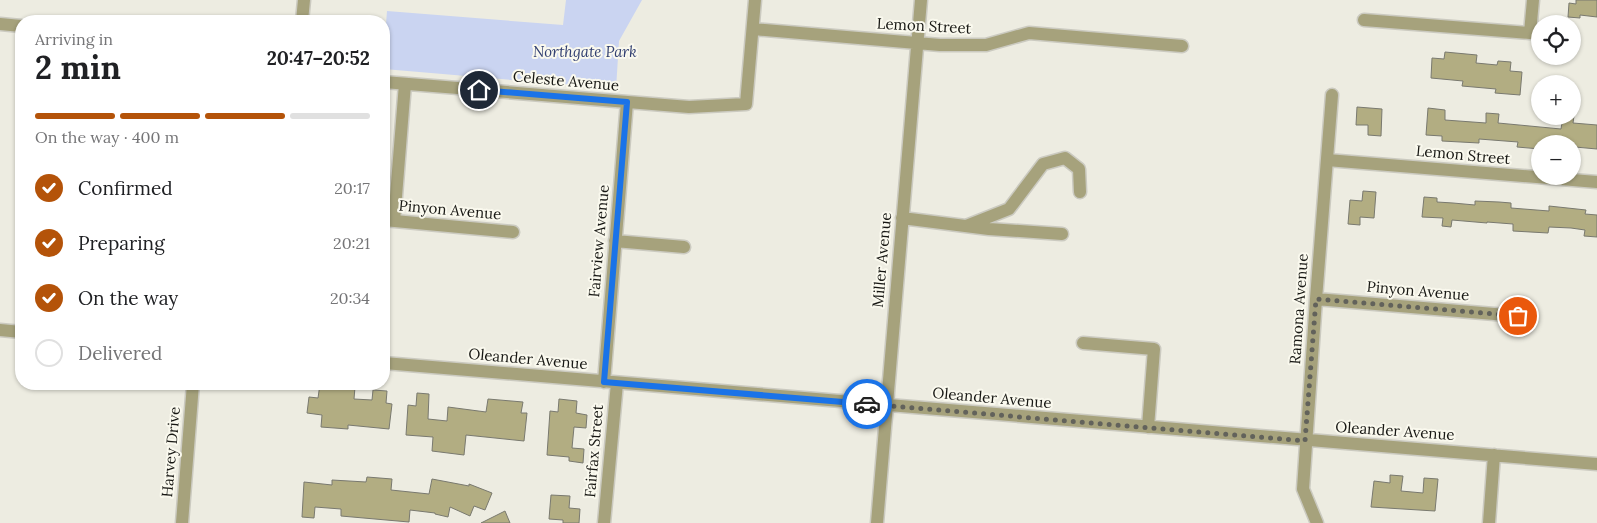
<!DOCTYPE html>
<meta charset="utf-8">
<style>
body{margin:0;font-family:Lora,serif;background:#f6f6f6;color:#202124;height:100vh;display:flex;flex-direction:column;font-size:19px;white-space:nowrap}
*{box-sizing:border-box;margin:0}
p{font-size:16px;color:#757577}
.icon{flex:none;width:28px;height:28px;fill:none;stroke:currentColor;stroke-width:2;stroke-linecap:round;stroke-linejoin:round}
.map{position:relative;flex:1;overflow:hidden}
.side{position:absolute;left:15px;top:15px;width:375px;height:375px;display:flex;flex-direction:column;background:#fff;border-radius:20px;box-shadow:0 1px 4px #0004}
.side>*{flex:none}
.buttons{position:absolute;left:1531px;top:15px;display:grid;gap:10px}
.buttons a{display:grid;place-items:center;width:50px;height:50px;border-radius:50%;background:#fff;box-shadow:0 1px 4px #0004;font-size:25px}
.pin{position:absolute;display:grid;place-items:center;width:42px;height:42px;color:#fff;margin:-21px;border:2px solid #fff;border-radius:50%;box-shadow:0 1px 5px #0007}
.courier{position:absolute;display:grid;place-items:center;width:50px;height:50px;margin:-25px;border:4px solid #1a73e8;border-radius:50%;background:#fff;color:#222;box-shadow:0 1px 6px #0007}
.headline em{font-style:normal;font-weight:700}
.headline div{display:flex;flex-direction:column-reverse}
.headline{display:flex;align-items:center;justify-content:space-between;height:85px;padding:0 20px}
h1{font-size:32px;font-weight:700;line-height:38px}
.bar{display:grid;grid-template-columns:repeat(4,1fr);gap:8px 5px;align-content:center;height:60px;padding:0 20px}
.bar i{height:6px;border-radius:4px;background:#e0e0e0}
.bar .selected{background:#b45309}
.bar p{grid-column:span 4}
ol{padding:0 20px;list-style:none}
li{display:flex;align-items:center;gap:15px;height:55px}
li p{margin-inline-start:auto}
li .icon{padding:5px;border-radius:50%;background:#b45309;color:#fff;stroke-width:4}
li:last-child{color:#757577}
li i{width:28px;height:28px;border:2px solid #e0e0e0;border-radius:50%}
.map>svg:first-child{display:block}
</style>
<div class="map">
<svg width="1597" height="523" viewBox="0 0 1597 523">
<rect width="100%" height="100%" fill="#edece1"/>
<!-- green -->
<path fill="#cad4f1" d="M566,0H642L619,41L616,89L384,69V51L387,11L563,25Z"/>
<!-- building -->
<path fill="#b2ad82" stroke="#79796f" d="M1576,0H1597V17L1580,15V18L1568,17L1569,3L1576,4Z
M1445,52L1477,55L1476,63L1497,65L1498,61L1511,62L1510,71L1522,72L1520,95L1495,93L1496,89L1462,86L1463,81L1431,78L1432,58L1444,59Z
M1357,107L1382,109L1381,136L1368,135V125H1356Z
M1428,108L1445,110V120L1486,123V113L1499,114L1498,123L1561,129L1563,116H1574L1573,123L1597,125V149L1575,147V144H1540V149L1517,147L1518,142L1479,139V143L1442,141V136L1426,135Z
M1363,191L1376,192L1374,218L1360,217V225L1348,224L1350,200L1362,201Z
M1424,197L1437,198V202L1453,203L1475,205V201L1499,202L1511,203V208L1549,211V206L1586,210L1585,214L1597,215V237L1584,236L1585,230L1571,228L1549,227L1548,233L1513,231V224L1487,222V223L1452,220L1451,227L1442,226L1443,218L1422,217Z
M320,384L355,387L354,399L372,400L373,390L387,391L386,403L392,404L389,429L348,425V429L321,427L322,415L307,413L309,397L318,398Z
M417,393L429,394L428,419L447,421L448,407L486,412L488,399L523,402L521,413H527L524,441L466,435L464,455L432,451L433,437L406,435L408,405L416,406Z
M559,399L577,401L576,413L587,415L586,428L574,427L572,448L584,449L583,463L569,461V457L547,455L550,411L558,412Z
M1390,475L1403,476L1401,491L1423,493L1424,478L1438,479L1435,511L1371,507L1374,481L1390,483Z
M367,477L392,479L391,490L429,494L432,479L469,486V484L492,493L485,510L474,506L470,516L450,507L448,517L435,514V513L410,510L409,522L341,516V509L315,507L314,518L302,517L304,482L332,485V480L366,482Z
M551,495L570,496L569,508L580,509L579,523H563V520L549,519Z
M505,511L510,523H481Z"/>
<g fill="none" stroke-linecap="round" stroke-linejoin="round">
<defs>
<path id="minor" d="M1364,20L1530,33L1533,0
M302,21L304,0
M0,24L21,26
M753,29L940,45H986L1029,33L1182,46
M384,82L689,107L746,104L755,0
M1327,160L1597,182
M902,218L989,229L1062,234
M384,220L513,232
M394,221L405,84
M966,226L1009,209L1043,164L1065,158L1079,169L1080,192
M615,241L684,247
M1316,299L1518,316
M0,330L21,332
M1083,343L1154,349L1148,427
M384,363L1597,464
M604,382L627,102
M182,523L193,384
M604,523L617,383
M877,523L921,0
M1317,523L1303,489L1316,299L1332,95
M1489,523L1494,455"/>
</defs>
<!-- minor casing -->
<use href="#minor" stroke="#cbcac0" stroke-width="15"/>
<!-- minor -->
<use href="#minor" stroke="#a6a27c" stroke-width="12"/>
</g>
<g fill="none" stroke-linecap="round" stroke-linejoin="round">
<!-- done -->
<path stroke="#62625b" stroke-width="5" stroke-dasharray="0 9" d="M867,404L1305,441L1316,299L1518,316"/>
<!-- route -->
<path stroke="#1a73e8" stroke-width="6" d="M479,90L627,102L604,382L867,404"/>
</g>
<g text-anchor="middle" stroke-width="4" stroke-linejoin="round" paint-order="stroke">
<!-- street labels -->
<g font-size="15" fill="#171713" stroke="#faf9ee">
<text transform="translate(924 26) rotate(3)" y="5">Lemon Street</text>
<text transform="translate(566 81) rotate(5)" y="5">Celeste Avenue</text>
<text transform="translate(1463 155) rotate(5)" y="5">Lemon Street</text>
<text transform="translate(450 210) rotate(5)" y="5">Pinyon Avenue</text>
<text transform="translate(599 241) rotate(-85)" y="5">Fairview Avenue</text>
<text transform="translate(882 260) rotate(-85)" y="5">Miller Avenue</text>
<text transform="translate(1418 291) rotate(5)" y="5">Pinyon Avenue</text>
<text transform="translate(1299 309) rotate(-86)" y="5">Ramona Avenue</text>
<text transform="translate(528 359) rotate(5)" y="5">Oleander Avenue</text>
<text transform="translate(992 398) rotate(5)" y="5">Oleander Avenue</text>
<text transform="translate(1395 431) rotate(4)" y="5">Oleander Avenue</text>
<text transform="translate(594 451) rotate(-85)" y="5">Fairfax Street</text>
<text transform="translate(171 452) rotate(-85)" y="5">Harvey Drive</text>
</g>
<!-- park labels -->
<g font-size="15" font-style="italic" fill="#313f71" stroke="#faf9ee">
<text x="585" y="57">Northgate Park</text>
</g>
</g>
</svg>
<div class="buttons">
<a><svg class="icon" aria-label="locate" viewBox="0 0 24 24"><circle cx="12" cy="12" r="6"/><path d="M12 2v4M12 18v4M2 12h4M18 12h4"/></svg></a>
<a>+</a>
<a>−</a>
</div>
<div class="pin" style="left:1518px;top:316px;background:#ea580c"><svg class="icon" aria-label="bag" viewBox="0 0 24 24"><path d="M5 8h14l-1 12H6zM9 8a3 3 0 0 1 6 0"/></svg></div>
<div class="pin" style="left:479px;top:90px;background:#1f2937"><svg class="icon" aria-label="home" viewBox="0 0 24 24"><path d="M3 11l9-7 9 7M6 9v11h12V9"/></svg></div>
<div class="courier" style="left:867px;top:404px"><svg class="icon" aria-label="car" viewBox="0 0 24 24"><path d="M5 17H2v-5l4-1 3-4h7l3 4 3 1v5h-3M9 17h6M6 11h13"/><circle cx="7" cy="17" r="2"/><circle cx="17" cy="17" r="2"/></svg></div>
<section class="side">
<div class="headline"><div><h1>2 min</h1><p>Arriving in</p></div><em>20:47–20:52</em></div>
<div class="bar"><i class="selected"></i><i class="selected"></i><i class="selected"></i><i></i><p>On the way · 400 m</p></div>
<ol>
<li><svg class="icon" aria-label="check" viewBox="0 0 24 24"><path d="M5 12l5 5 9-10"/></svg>Confirmed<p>20:17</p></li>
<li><svg class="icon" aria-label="check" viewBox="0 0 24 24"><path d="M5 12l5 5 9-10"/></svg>Preparing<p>20:21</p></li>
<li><svg class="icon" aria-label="check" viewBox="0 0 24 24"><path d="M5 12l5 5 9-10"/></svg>On the way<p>20:34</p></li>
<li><i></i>Delivered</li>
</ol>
</section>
</div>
